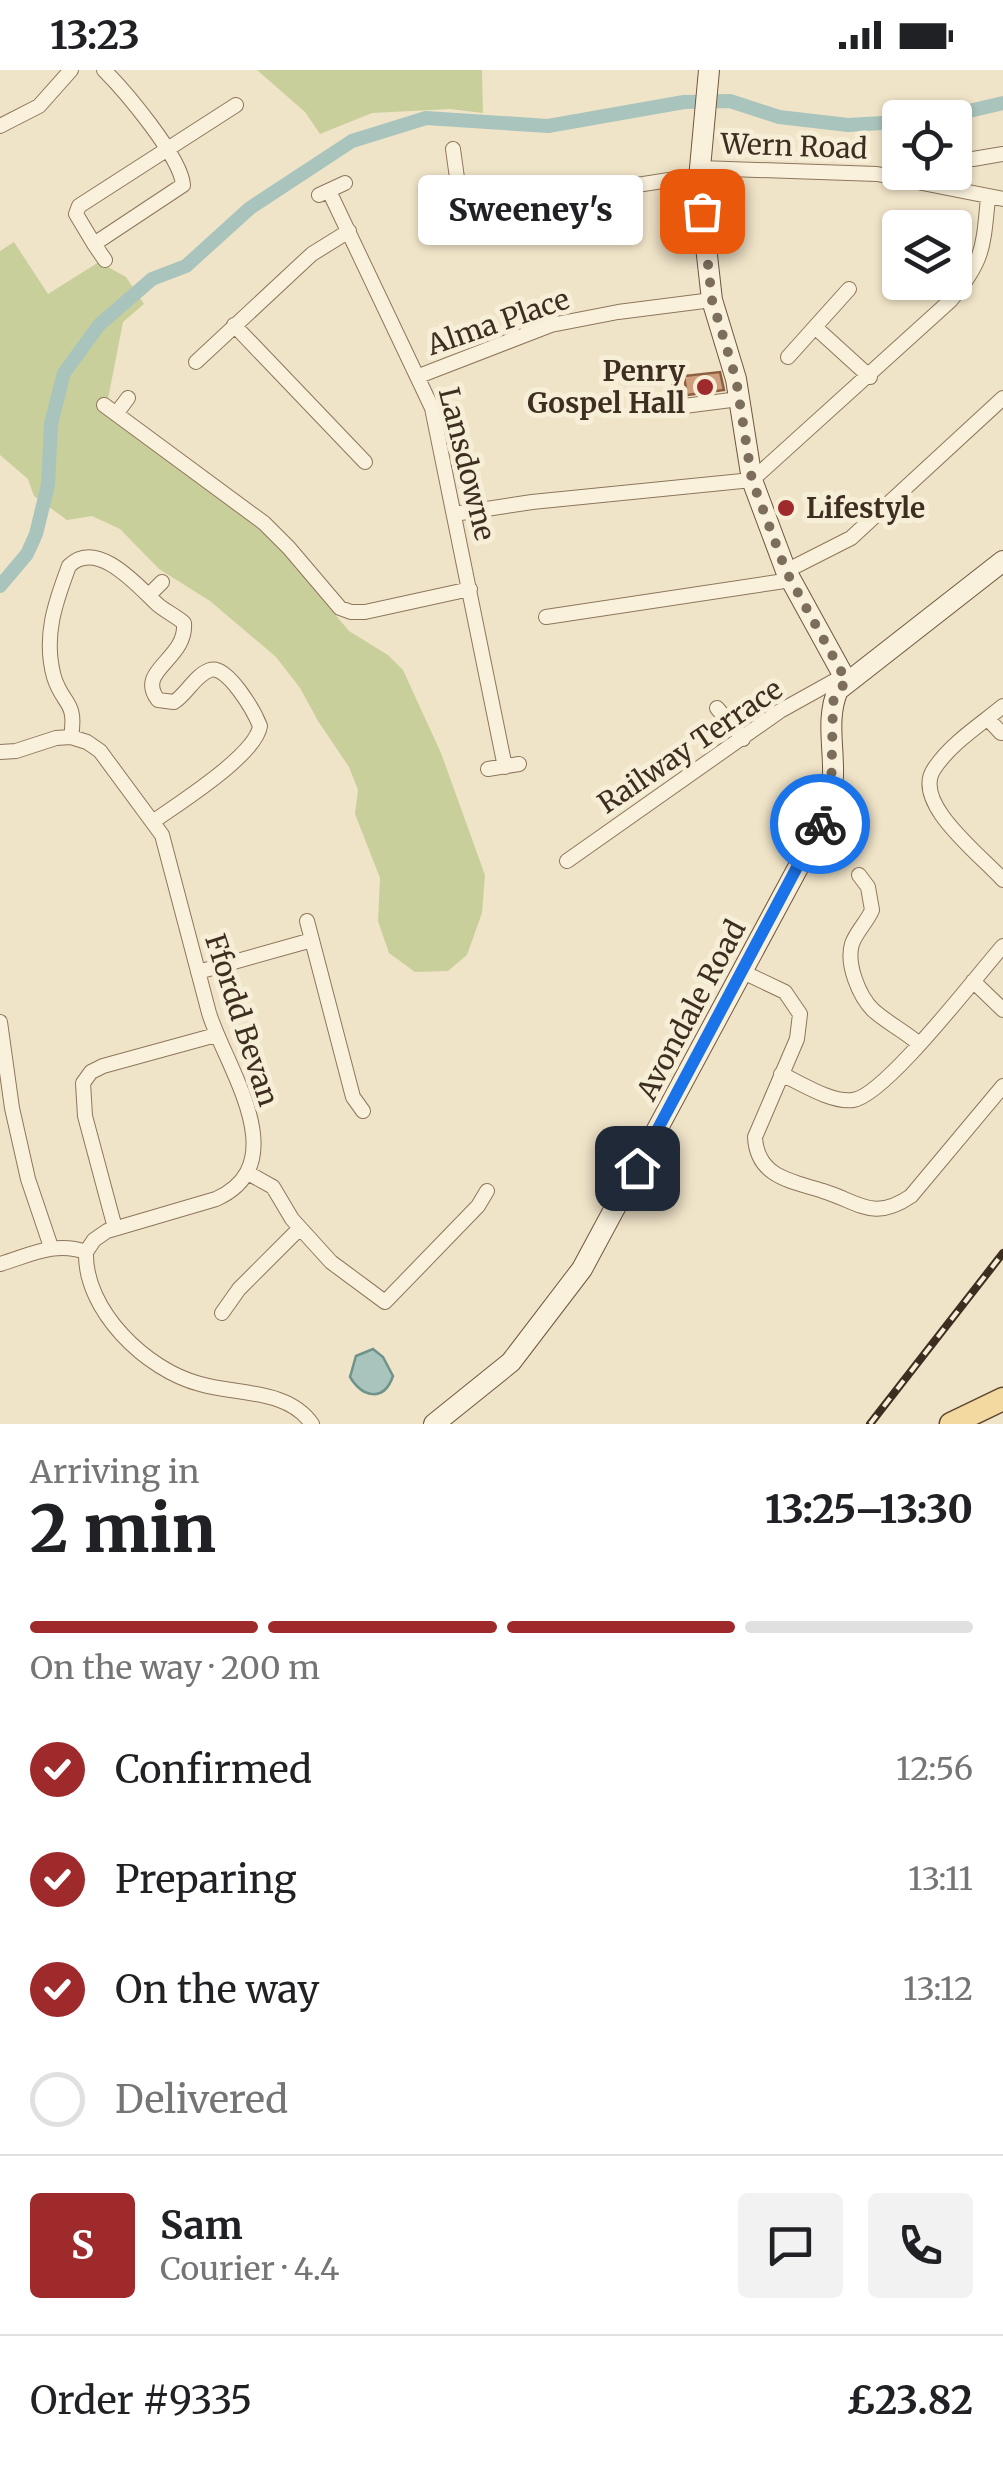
<!DOCTYPE html>
<meta charset="utf-8">
<style>
body{margin:0;font-family:Merriweather,serif;background:#f2f2f2;color:#202124;height:100vh;display:flex;flex-direction:column;font-size:38px;white-space:nowrap}
*{box-sizing:border-box;margin:0}
p{font-size:32px;color:#757577}
.icon{flex:none;width:55px;height:55px;fill:none;stroke:currentColor;stroke-width:2;stroke-linecap:round;stroke-linejoin:round}
.map{position:relative;height:1354px;overflow:hidden}
.details{display:flex;flex-direction:column;background:#fff;flex:1}
.details>*{flex:none}
.buttons{position:absolute;left:882px;top:30px;display:grid;gap:20px}
.buttons a{display:grid;place-items:center;width:90px;height:90px;border-radius:10px;background:#fff;box-shadow:0 2px 8px #0004;font-size:50px}
.pin{position:absolute;display:grid;place-items:center;width:85px;height:85px;color:#fff;margin:-42px;border-radius:20px;box-shadow:0 5px 15px #0006}
.courier{position:absolute;display:grid;place-items:center;width:100px;height:100px;margin:-50px;border:8px solid #1a73e8;border-radius:50%;background:#fff;color:#222;box-shadow:0 2px 12px #0007}
.bubble{position:absolute;height:70px;border-radius:10px;background:#fff;box-shadow:0 2px 8px #0004;font-size:32px;font-weight:800;line-height:70px;text-align:center}
.overview em{font-style:normal;font-weight:800}
.overview div{display:flex;flex-direction:column-reverse}
.overview{display:flex;align-items:center;justify-content:space-between;height:170px;padding:0 30px}
h1{font-size:65px;font-weight:800;line-height:75px}
.bar{display:grid;grid-template-columns:repeat(4,1fr);gap:15px 10px;align-content:center;height:120px;padding:0 30px}
.bar i{height:12px;border-radius:8px;background:#e0e0e0}
.bar .selected{background:#9e2a2b}
.bar p{grid-column:span 4}
.line{display:flex;align-items:center;gap:25px;padding:0 30px;border-top:2px solid #e0e0e0}
.line div{flex:1}
.round{display:grid;place-items:center;flex:none;width:105px;height:105px;border-radius:10px;background:#f2f2f2}
ol{padding:0 30px;list-style:none}
li{display:flex;align-items:center;gap:30px;height:110px}
li p{margin-inline-start:auto}
li .icon{padding:10px;border-radius:50%;background:#9e2a2b;color:#fff;stroke-width:4}
li:last-child{color:#757577}
li i{width:55px;height:55px;border:5px solid #e0e0e0;border-radius:50%}
.status{display:flex;justify-content:space-between;align-items:center;height:70px;padding:0 50px;background:#fff;direction:ltr}
.status svg{height:28px;fill:currentColor}
.map>svg:first-child{display:block}
</style>
<div class="status"><b>13:23</b><svg viewBox="0 0 49 12"><path d="M0 12V9h3v3zM5 12V6h3v6zM10 12V3h3v9zM15 12V0h3v12zM26 1h20v11H26zM47 4h2v5h-2z"/></svg></div>
<div class="map">
<svg width="1003" height="1354" viewBox="0 0 1003 1354">
<rect width="100%" height="100%" fill="#f0e4c8"/>
<!-- green -->
<path fill="#c9cf9b" d="M257,0H482L483,43L450,39L372,43L320,64L305,42Z
M14,172L48,224L99,192L126,207L144,234L123,252L108,329L116,350L260,455L349,561L388,585L403,600L441,683L485,805L482,843L467,885L448,901L415,902L389,883L378,851L380,808L355,744L358,720L349,697L318,651L300,618L276,587L210,531L159,499L120,459L92,446L67,450L34,426L28,409L0,385V181Z"/>
<!-- water -->
<path fill="#a9c4bc" stroke="#6f938a" stroke-width="2.5" d="M373,1279L383,1287L393,1306C384,1332 363,1328 350,1307L356,1286Z"/>
<g fill="none" stroke-linecap="round" stroke-linejoin="round">
<!-- canal -->
<path stroke="#a9c4bc" stroke-width="14" d="M939,48L1003,33
M0,516L27,484L36,464L48,415L51,354L64,303L99,255L152,209L186,196L250,138L352,71L426,48L548,56L684,32L730,31L779,47L848,55L900,52"/>
</g>
<!-- building -->
<path fill="#cf9f7d" stroke="#8d5f41" stroke-width="2.5" d="M720,302L724,320L687,325L684,306Z"/>
<g fill="none" stroke-linecap="round" stroke-linejoin="round">
<defs>
<path id="street" d="M104,0C125,21 181,87 183,115L94,174L76,144L79,136L236,35
M0,56L39,36L71,0
M453,79L461,137L470,141L701,105
M973,89L1003,84
M700,98L877,104L1003,129
M329,121L432,338L505,697
M319,125L345,113
M94,174L105,190
M234,255L365,392
M815,257L870,307
M788,287L849,219
M196,292L312,184L349,161
M419,306L551,255L618,242L712,230
M104,335L264,453L289,478L340,538L351,542H365L470,519
M684,336L739,329
M116,344L128,328
M454,444L532,432L752,410L951,230C984,190 983,178 988,128
M786,501L851,468L1003,328
M149,525L162,512
M546,547L791,510
M1003,636C980,655 950,674 934,699C911,733 982,786 1003,810
M717,638L743,669
M988,649L1001,663
M71,667C77,630 63,636 54,607C43,567 55,533 69,496C97,468 138,516 157,534C165,541 176,546 184,553C187,590 135,600 158,630L174,632C187,624 195,605 210,600C227,594 254,641 260,656C256,685 179,733 154,751
M0,682L16,681L56,668L71,667L87,672L100,681L162,765L209,943C226,998 296,1093 216,1129L107,1161L94,1170L86,1182
M488,699L519,694
M567,791L780,641L843,606
M859,805L868,817L872,840C867,852 856,862 852,874C846,894 859,926 873,940C886,952 904,961 918,973
M307,851L353,1027L363,1041
M198,902L312,870
M743,902L785,922L800,944L797,969L755,1067C757,1107 791,1111 823,1121C859,1132 873,1152 911,1126L1003,1016
M973,911L1003,940
M0,952L12,1038L28,1109L51,1177
M781,1004C801,1013 831,1033 853,1030C885,1026 977,905 1003,876
M248,1103L273,1117L292,1149L331,1192L385,1232L478,1136L487,1121
M115,1158L85,1046L83,1013L91,1002L103,996L216,965
M86,1182C84,1240 146,1300 200,1314C238,1325 288,1319 312,1354
M0,1194C30,1185 55,1171 86,1182
M222,1243L239,1219L300,1158"/>
<path id="secondary" d="M709,0L700,98L702,141L712,230L736,309L752,410L786,501L847,612
M434,1354L511,1292L582,1199L815,766C823,746 831,728 833,706C834,677 826,647 838,620L1003,491"/>
<path id="primary" d="M951,1354L1003,1329"/>
</defs>
<!-- street casing -->
<use href="#street" stroke="#8d765c" stroke-width="16"/>
<!-- secondary casing -->
<use href="#secondary" stroke="#6f573f" stroke-width="22"/>
<!-- primary casing -->
<use href="#primary" stroke="#5b4430" stroke-width="25"/>
<!-- street -->
<use href="#street" stroke="#faf1dc" stroke-width="14"/>
<!-- secondary -->
<use href="#secondary" stroke="#faf1dc" stroke-width="20"/>
<!-- primary -->
<use href="#primary" stroke="#f3d9a0" stroke-width="22"/>
<defs>
<path id="rail" d="M870,1354L1003,1183"/>
</defs>
<!-- rail casing -->
<use href="#rail" stroke="#3d2e20" stroke-width="8"/>
<!-- rail -->
<use href="#rail" stroke="#f7eed8" stroke-width="4" stroke-dasharray="11" stroke-linecap="butt"/>
</g>
<g fill="none" stroke-linecap="round" stroke-linejoin="round">
<!-- done -->
<path stroke="#7c6e5b" stroke-width="10" stroke-dasharray="0 18" d="M702,141L712,230L736,309L752,410L786,501L847,612L838,620L833,632L831,728L820,754"/>
<!-- route -->
<path stroke="#1a73e8" stroke-width="12" d="M637,1098L820,754"/>
</g>
<!-- markers -->
<g fill="#9e2a2b" stroke="#f7eed8" stroke-width="4">
<circle cx="705" cy="317" r="10"/>
<circle cx="786" cy="438" r="10"/>
</g>
<g text-anchor="middle" stroke-width="10" stroke-linejoin="round" paint-order="stroke">
<!-- street labels -->
<g font-size="28" fill="#3d2e20" stroke="#f7eed8">
<text transform="translate(794 76) rotate(2)" y="10">Wern Road</text>
<text transform="translate(498 252) rotate(-19)" y="10">Alma Place</text>
<text transform="translate(467 394) rotate(76)" y="10">Lansdowne</text>
<text transform="translate(690 676) rotate(-34)" y="10">Railway Terrace</text>
<text transform="translate(691 940) rotate(-62)" y="10">Avondale Road</text>
<text transform="translate(242 950) rotate(72)" y="10">Ffordd Bevan</text>
</g>
<!-- poi labels -->
<g font-size="28" font-weight="bold" fill="#3d2e20" stroke="#f7eed8" text-anchor="end">
<text x="685" y="311">Penry<tspan x="685" dy="32">Gospel Hall</tspan></text>
<text x="806" y="448" text-anchor="start">Lifestyle</text>
</g>
</g>
</svg>
<div class="buttons">
<a><svg class="icon" aria-label="locate" viewBox="0 0 24 24"><circle cx="12" cy="12" r="6"/><path d="M12 2v4M12 18v4M2 12h4M18 12h4"/></svg></a>
<a><svg class="icon" aria-label="layers" viewBox="0 0 24 24"><path d="M12 4l9 5-9 5-9-5zM3 14l9 5 9-5"/></svg></a>
</div>
<div class="pin" style="left:702px;top:141px;background:#ea580c"><svg class="icon" aria-label="bag" viewBox="0 0 24 24"><path d="M5 8h14l-1 12H6zM9 8a3 3 0 0 1 6 0"/></svg></div>
<div class="pin" style="left:637px;top:1098px;background:#1f2937"><svg class="icon" aria-label="home" viewBox="0 0 24 24"><path d="M3 11l9-7 9 7M6 9v11h12V9"/></svg></div>
<div class="courier" style="left:820px;top:754px"><svg class="icon" aria-label="bike" viewBox="0 0 24 24"><circle cx="6" cy="16" r="4"/><circle cx="18" cy="16" r="4"/><path d="M6 16l4-8h5l3 8M10 8l3 8H6M13 5h3"/></svg></div>
<div class="bubble" style="left:418px;top:105px;width:225px">Sweeney's</div>
</div>
<section class="details">
<div class="overview"><div><h1>2 min</h1><p>Arriving in</p></div><em>13:25–13:30</em></div>
<div class="bar"><i class="selected"></i><i class="selected"></i><i class="selected"></i><i></i><p>On the way · 200 m</p></div>
<ol>
<li><svg class="icon" aria-label="check" viewBox="0 0 24 24"><path d="M5 12l5 5 9-10"/></svg>Confirmed<p>12:56</p></li>
<li><svg class="icon" aria-label="check" viewBox="0 0 24 24"><path d="M5 12l5 5 9-10"/></svg>Preparing<p>13:11</p></li>
<li><svg class="icon" aria-label="check" viewBox="0 0 24 24"><path d="M5 12l5 5 9-10"/></svg>On the way<p>13:12</p></li>
<li><i></i>Delivered</li>
</ol>
<div class="line" style="height:180px"><b class="round" style="background:#9e2a2b;color:#fff">S</b><div><b>Sam</b><p>Courier · 4.4</p></div><a class="round"><svg class="icon" aria-label="chat" viewBox="0 0 24 24"><path d="M4 5h16v11H9l-5 4z"/></svg></a><a class="round"><svg class="icon" aria-label="phone" viewBox="0 0 24 24"><path d="M5 4h4l2 5-3 2q2 4 5 5l2-3 5 2v4C11 20 4 13 5 4z"/></svg></a></div>
<div class="line" style="height:130px"><div>Order #9335</div><b>£23.82</b></div>
</section>
